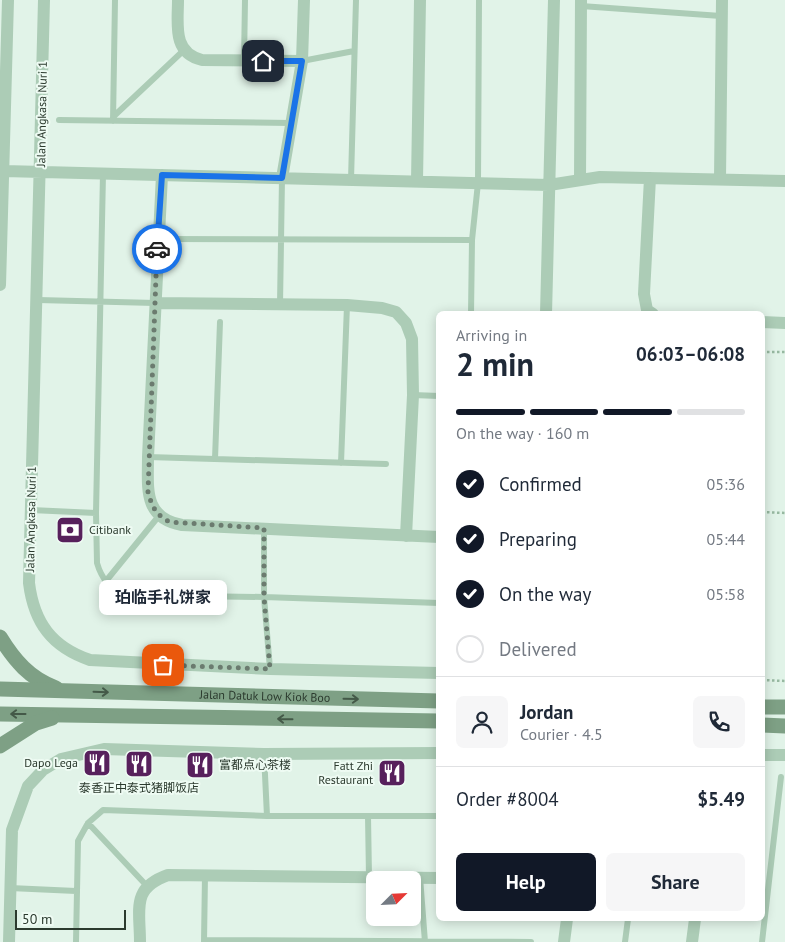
<!DOCTYPE html>
<meta charset="utf-8">
<style>
body{margin:0;font-family:"PT Sans","Noto Sans SC",sans-serif;background:#f6f6f7;color:#1f2937;height:100vh;display:flex;flex-direction:column;font-size:19px;white-space:nowrap}
*{box-sizing:border-box;margin:0}
p{font-size:16px;color:#747a83}
.icon{flex:none;width:28px;height:28px;fill:none;stroke:currentColor;stroke-width:2;stroke-linecap:round;stroke-linejoin:round}
.map{position:relative;flex:1;overflow:hidden}
.sheet{position:absolute;left:436px;top:311px;width:329px;height:610px;display:flex;flex-direction:column;background:#fff;border-radius:8px;box-shadow:0 2px 12px #0003}
.sheet>*{flex:none}
.needle{width:32px;rotate:66deg}
.tools{position:absolute;left:366px;top:871px;display:grid;gap:10px}
.tools a{display:grid;place-items:center;width:55px;height:55px;border-radius:8px;background:#fff;box-shadow:0 2px 12px #0003;font-size:25px}
.scale{position:absolute;left:15px;bottom:12px;width:111px;box-sizing:border-box;padding-left:5px;border:2px solid #2b3a2e;border-top:0;font-size:14px;line-height:18px;white-space:nowrap;color:#2b3a2e;-webkit-text-stroke:4px #eefbf3;paint-order:stroke}
.pin{position:absolute;display:grid;place-items:center;width:42px;height:42px;color:#fff;margin:-21px;border-radius:10px;box-shadow:0 2px 8px #0006}
.courier{position:absolute;display:grid;place-items:center;width:50px;height:50px;margin:-25px;border:4px solid #1a73e8;border-radius:50%;background:#fff;color:#222;box-shadow:0 1px 6px #0007}
.bubble{position:absolute;height:35px;border-radius:8px;background:#fff;box-shadow:0 2px 12px #0003;font-size:16px;font-weight:700;line-height:35px;text-align:center}
.head em{font-style:normal;font-weight:700}
.head div{display:flex;flex-direction:column-reverse}
.head{display:flex;align-items:center;justify-content:space-between;height:85px;padding:0 20px}
h1{font-size:32px;font-weight:700;line-height:38px}
.bar{display:grid;grid-template-columns:repeat(4,1fr);gap:8px 5px;align-content:center;height:60px;padding:0 20px}
.bar i{height:6px;border-radius:4px;background:#e0e1e3}
.bar .selected{background:#111827}
.bar p{grid-column:span 4}
.line{display:flex;align-items:center;gap:12px;padding:0 20px;border-top:1px solid #e0e1e3}
.line div{flex:1}
.round{display:grid;place-items:center;flex:none;width:52px;height:52px;border-radius:8px;background:#f6f6f7}
ol{padding:0 20px;list-style:none}
li{display:flex;align-items:center;gap:15px;height:55px}
li p{margin-inline-start:auto}
li .icon{padding:5px;border-radius:50%;background:#111827;color:#fff;stroke-width:4}
li:last-child{color:#747a83}
li i{width:28px;height:28px;border:2px solid #e0e1e3;border-radius:50%}
.primary-button{display:flex;gap:10px;margin-top:auto;padding:10px 20px}
.primary-button a{flex:1;height:58px;border-radius:8px;background:#111827;color:#fff;font-size:20px;font-weight:700;line-height:58px;text-align:center}
.primary-button a+a{background:#f6f6f7;color:#1f2937}
.map>svg:first-child{display:block}
</style>
<div class="map">
<svg width="785" height="942" viewBox="0 0 785 942">
<rect width="100%" height="100%" fill="#e1f3e8"/>
<g fill="none" stroke-linecap="round" stroke-linejoin="round">
<!-- path -->
<path stroke="#96b8a0" stroke-width="2.5" stroke-dasharray="2.5 2.5" stroke-linecap="butt" d="M762,352H785
M762,512L785,513
M762,680L785,681"/>
<!-- lane -->
<path stroke="#acccb6" stroke-width="6" d="M581,6L721,16
M244,61L245,0
M302,61L354,51
M114,116L183,51
M59,120L291,123
M113,121L115,0
M103,174L96,513L97,563C101,577 111,592 125,595L264,597L439,603
M351,180L356,0
M158,239L472,240
M38,300L155,303
M280,305L282,178
M471,314L472,240L478,183L479,0
M413,395L439,396
M148,457L386,464
M215,459L220,322
M341,463L347,305
M31,510L96,513
M264,528V597L270,669
M106,581L158,517
M264,754L267,816
M368,816L369,877
M88,823L146,885
M420,877L425,942
M10,888L76,891
M204,940L531,942
M76,942L78,841L88,823L103,810L267,816H439
M204,942L205,875
M625,942L628,919
M762,942L781,777"/>
<!-- street -->
<path stroke="#acccb6" stroke-width="12" d="M44,0L29,583C34,623 52,647 90,660L270,669L439,673
M178,0C178,24 172,53 202,60L302,61
M4,171L549,185L600,177L785,181
M162,175L148,457C148,488 143,518 182,525L439,537
M282,178L302,61L304,0
M650,178L644,294L647,310L653,314
M720,179L722,0
M580,180L581,0
M417,181L420,0
M0,285L8,0
M155,303L347,305L382,308L396,312L406,323L412,339L413,395L406,536
M546,314L554,0
M762,322L785,323
M762,755H785
M9,942L12,830L28,786L43,770L61,759L104,749L264,754L439,753
M140,942C140,909 131,888 168,875L439,878
M564,942L567,919
M692,942L695,919"/>
<!-- secondary -->
<g stroke="#7ea085" stroke-width="15">
<path d="M0,637C14,660 30,679 56,688"/>
<path id="s1" d="M0,689L439,701"/>
<path d="M762,707H785"/>
<path d="M0,714L439,721"/>
<path d="M762,725L785,726"/>
<path d="M0,746L36,723L52,718"/>
</g>
</g>
<!-- one-way arrows -->
<defs><path id="oneway-shaft" d="M-6 0H5M1.5-3L5.5 0L1.5 3" fill="none" stroke-width="1.6" stroke-linecap="round" stroke-linejoin="round" transform="scale(1.25)"/></defs>
<g stroke="#445948">
<use href="#oneway-shaft" transform="translate(101 692) rotate(2)"/>
<use href="#oneway-shaft" transform="translate(351 699) rotate(1)"/>
<use href="#oneway-shaft" transform="translate(18 714) rotate(180)"/>
<use href="#oneway-shaft" transform="translate(285 719) rotate(-179)"/>
</g>
<g fill="none" stroke-linecap="round" stroke-linejoin="round">
<!-- done -->
<path stroke="#6b7b6f" stroke-width="5" stroke-dasharray="0 9" d="M157,249L148,492C152,507 156,515 170,522L264,528V597L270,669L163,665"/>
<!-- route -->
<path stroke="#1a73e8" stroke-width="6" d="M157,249L162,175L282,178L302,61H263"/>
</g>
<!-- icons -->
<defs>
<symbol id="bank-square" viewBox="-11 -11 22 22"><rect x="-9" y="-9" width="18" height="18" rx="4" fill="#57205c" stroke="#eefbf3"/><path d="M-6-4H6V4H-6ZM0-2.3a2.3 2.3 0 1 0 0 4.6a2.3 2.3 0 1 0 0-4.6Z" fill="#fff"/></symbol>
<symbol id="restaurant-square" viewBox="-11 -11 22 22"><rect x="-9" y="-9" width="18" height="18" rx="4" fill="#57205c" stroke="#eefbf3"/><path d="M-5-6h1v4h1v-4h1v4h1v-4h1v5L-1.5 .5V6h-2V.5L-5-1ZM5-6V6H3V1.5H1.5Q1.5-4 5-6Z" fill="#fff"/></symbol>
</defs>
<g fill-rule="evenodd">
<use href="#bank-square" x="54" y="514" width="32" height="32"/>
<use href="#restaurant-square" x="81" y="747" width="32" height="32"/>
<use href="#restaurant-square" x="123" y="748" width="32" height="32"/>
<use href="#restaurant-square" x="184" y="749" width="32" height="32"/>
<use href="#restaurant-square" x="376" y="757" width="32" height="32"/>
</g>
<g text-anchor="middle" stroke-width="4" stroke-linejoin="round" paint-order="stroke">
<!-- street labels -->
<g font-size="12" fill="#2b3a2e" stroke="#eefbf3">
<text transform="translate(42 114) rotate(-89)" y="4">Jalan Angkasa Nuri 1</text>
<text transform="translate(31 519) rotate(-89)" y="4">Jalan Angkasa Nuri 1</text>
<text dy="4" stroke="none"><textPath href="#s1" startOffset="265">Jalan Datuk Low Kiok Boo</textPath></text>
</g>
<!-- poi labels -->
<g font-size="12" fill="#2b3a2e" stroke="#eefbf3" text-anchor="start">
<text x="89" y="534">Citibank</text>
<text x="78" y="767" text-anchor="end">Dapo Lega</text>
<text x="219" y="769">富都点心茶楼</text>
<text x="373" y="770" text-anchor="end">Fatt Zhi<tspan x="373" dy="14">Restaurant</tspan></text>
<text x="139" y="792" text-anchor="middle">泰香正中泰式猪脚饭店</text>
</g>
</g>
</svg>
<div class="tools">
<a><svg class="needle" viewBox="-14 -14 28 28"><path d="M0-13l5 13h-10z" fill="#e53935"/><path d="M0 13l5-13h-10z" fill="#747a83"/></svg></a>
</div>
<div class="scale">50 m</div>
<div class="pin" style="left:163px;top:665px;background:#ea580c"><svg class="icon" aria-label="bag" viewBox="0 0 24 24"><path d="M5 8h14l-1 12H6zM9 8a3 3 0 0 1 6 0"/></svg></div>
<div class="pin" style="left:263px;top:61px;background:#1f2937"><svg class="icon" aria-label="home" viewBox="0 0 24 24"><path d="M3 11l9-7 9 7M6 9v11h12V9"/></svg></div>
<div class="courier" style="left:157px;top:249px"><svg class="icon" aria-label="car" viewBox="0 0 24 24"><path d="M5 17H2v-5l4-1 3-4h7l3 4 3 1v5h-3M9 17h6M6 11h13"/><circle cx="7" cy="17" r="2"/><circle cx="17" cy="17" r="2"/></svg></div>
<div class="bubble" style="left:99px;top:580px;width:128px">珀临手礼饼家</div>
<section class="sheet">
<div class="head"><div><h1>2 min</h1><p>Arriving in</p></div><em>06:03–06:08</em></div>
<div class="bar"><i class="selected"></i><i class="selected"></i><i class="selected"></i><i></i><p>On the way · 160 m</p></div>
<ol>
<li><svg class="icon" aria-label="check" viewBox="0 0 24 24"><path d="M5 12l5 5 9-10"/></svg>Confirmed<p>05:36</p></li>
<li><svg class="icon" aria-label="check" viewBox="0 0 24 24"><path d="M5 12l5 5 9-10"/></svg>Preparing<p>05:44</p></li>
<li><svg class="icon" aria-label="check" viewBox="0 0 24 24"><path d="M5 12l5 5 9-10"/></svg>On the way<p>05:58</p></li>
<li><i></i>Delivered</li>
</ol>
<div class="line" style="height:90px"><a class="round"><svg class="icon" aria-label="person" viewBox="0 0 24 24"><circle cx="12" cy="8" r="4"/><path d="M4 21q1-7 8-7t8 7"/></svg></a><div><b>Jordan</b><p>Courier · 4.5</p></div><a class="round"><svg class="icon" aria-label="phone" viewBox="0 0 24 24"><path d="M5 4h4l2 5-3 2q2 4 5 5l2-3 5 2v4C11 20 4 13 5 4z"/></svg></a></div>
<div class="line" style="height:65px"><div>Order #8004</div><b>$5.49</b></div>
<div class="primary-button"><a>Help</a><a>Share</a></div>
</section>
</div>
